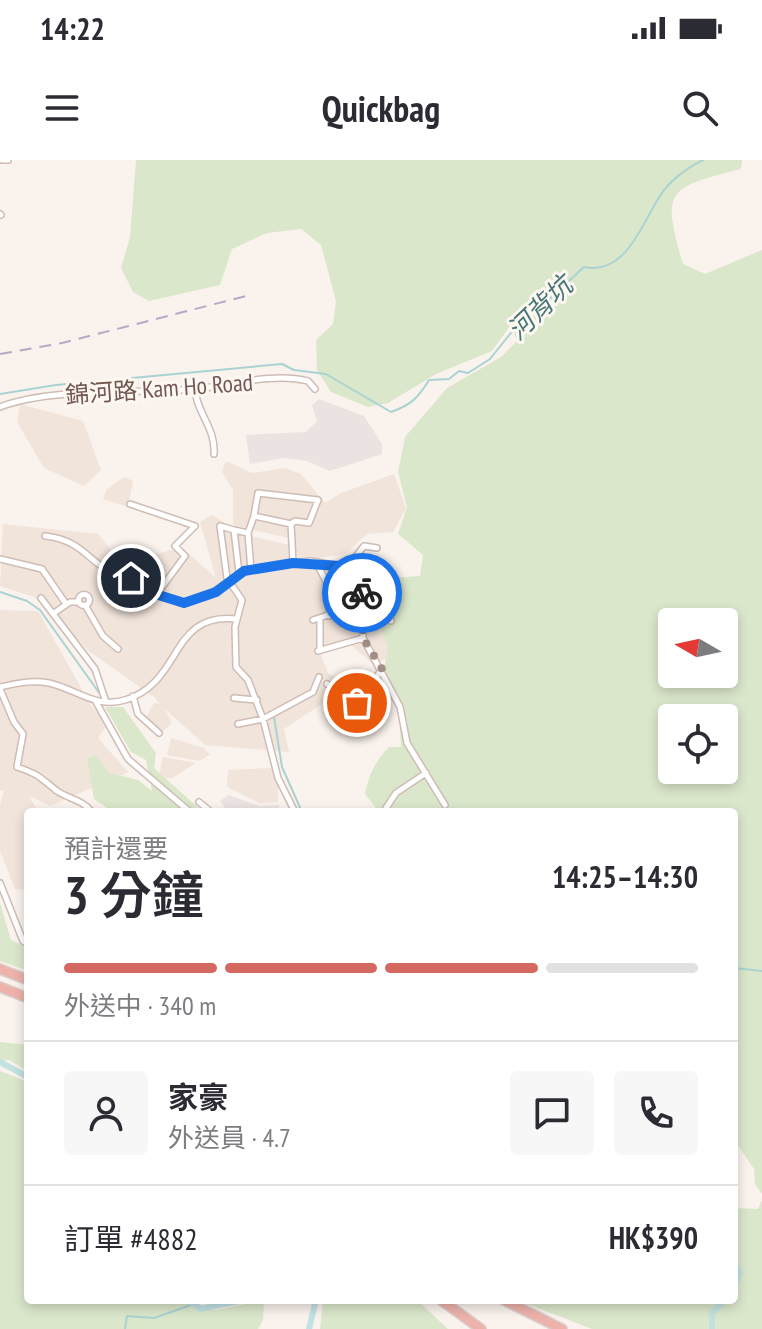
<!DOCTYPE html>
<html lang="zh-TW">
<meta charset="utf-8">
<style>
body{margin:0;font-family:"PT Sans Narrow","Noto Sans TC",sans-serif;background:#f7f7f7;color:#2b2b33;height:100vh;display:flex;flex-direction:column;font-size:30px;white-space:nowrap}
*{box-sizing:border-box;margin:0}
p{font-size:26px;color:#7c7c81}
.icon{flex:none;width:44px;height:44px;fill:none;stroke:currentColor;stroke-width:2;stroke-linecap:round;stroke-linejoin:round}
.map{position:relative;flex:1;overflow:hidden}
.side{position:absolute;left:24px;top:648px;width:714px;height:496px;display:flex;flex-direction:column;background:#fff;border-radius:8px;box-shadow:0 4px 12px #0003}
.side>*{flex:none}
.needle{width:52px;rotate:279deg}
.tools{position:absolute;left:658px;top:448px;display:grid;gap:16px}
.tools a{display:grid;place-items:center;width:80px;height:80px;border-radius:8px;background:#fff;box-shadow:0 4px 12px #0003;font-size:40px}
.pin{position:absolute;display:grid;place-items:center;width:68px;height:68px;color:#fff;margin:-34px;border:4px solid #fff;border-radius:50%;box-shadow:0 2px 8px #0007}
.courier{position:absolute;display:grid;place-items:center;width:80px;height:80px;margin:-40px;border:6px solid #1a73e8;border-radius:50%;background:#fff;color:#222;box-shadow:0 2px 10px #0007}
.head em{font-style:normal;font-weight:600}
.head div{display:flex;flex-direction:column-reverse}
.head{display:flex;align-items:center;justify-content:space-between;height:136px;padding:0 40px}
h1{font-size:52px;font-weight:600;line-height:60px}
.bar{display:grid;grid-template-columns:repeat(4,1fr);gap:12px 8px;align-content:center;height:96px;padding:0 40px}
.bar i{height:10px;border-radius:6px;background:#e1e1e2}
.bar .active{background:#d56860}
.bar p{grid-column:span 4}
.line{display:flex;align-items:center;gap:20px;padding:0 40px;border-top:2px solid #e1e1e2}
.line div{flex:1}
.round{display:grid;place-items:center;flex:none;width:84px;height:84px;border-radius:8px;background:#f7f7f7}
.status{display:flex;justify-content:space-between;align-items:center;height:56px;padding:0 40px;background:#fff;direction:ltr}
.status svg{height:22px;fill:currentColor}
header{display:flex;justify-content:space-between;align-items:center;height:104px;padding:0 40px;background:#fff;font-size:36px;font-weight:600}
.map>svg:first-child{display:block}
</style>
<div class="status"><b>14:22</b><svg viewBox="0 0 49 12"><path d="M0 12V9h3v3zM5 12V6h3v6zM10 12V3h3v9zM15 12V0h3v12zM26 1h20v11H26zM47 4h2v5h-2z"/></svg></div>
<header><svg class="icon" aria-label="menu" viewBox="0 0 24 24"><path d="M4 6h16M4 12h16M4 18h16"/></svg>Quickbag<svg class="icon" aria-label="search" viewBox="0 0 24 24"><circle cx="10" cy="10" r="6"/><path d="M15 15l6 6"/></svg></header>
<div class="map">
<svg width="762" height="1169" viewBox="0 0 762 1169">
<rect width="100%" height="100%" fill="#faf2ec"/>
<!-- residential -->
<path fill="#f1e4db" d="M20,244L83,261L101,310L84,326L44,308L17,262Z
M226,301L252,313L285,308L301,314L325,343L341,333L394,314L406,348L393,372L367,374L345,394L299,401L292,379L233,365V330L222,312Z
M124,317L133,321L128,347L103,339L107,329Z
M212,355L243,374L289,385L297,402L343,412L366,423L367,440L391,487V496L374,505L349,483L319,490L328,513L375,541L372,558L325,542L284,569L289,592L205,585L165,549L172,563L163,571L145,559L154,543L160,544L154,537L90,492L34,437L0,426L3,364L98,374L111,390L115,407L170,390L187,392L216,418L200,362Z
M0,450L38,451L90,544L107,565L98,578L128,612L50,646L29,636L39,652H28V730L15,729L0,691V645L4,631L0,630Z
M171,578L204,588L210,595L199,601L167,595Z
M163,597L196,603L172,618L158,619Z
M272,608L278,626V642L259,643L227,627L228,610Z"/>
<!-- industrial -->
<path fill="#ebe3e1" d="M319,239L364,256L382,284V294L330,311L307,301L284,298L250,304L246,275L306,272L317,261L312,245Z
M229,635L259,646L279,645V652H228L220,641Z"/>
<!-- green -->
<path fill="#dbe7cb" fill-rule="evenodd" d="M136,0H742L741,9C667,28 661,29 683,104L705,114L762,90V1034L755,1024L754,1009L734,980V652H379L365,634C369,614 375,602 389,587H401L399,547L382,518L388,487L369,439V419L381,413L391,418L420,416L423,395L398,374L407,347L398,312L405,277L447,228L501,197L517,181L511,165L492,191L436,214L388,243L368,247L331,232L317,210L316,180L333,164L336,141L321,85L301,69L267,73L232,89L220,125L149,141L133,132L121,108L130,77ZM672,462H724V514H672ZM672,558H724V610H672Z
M105,547H123L156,593L154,608L203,652H113L94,639L87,599L96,595L109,613L138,620L152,631L146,600L131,592Z
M0,743L11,780L28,788V811L0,801Z
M0,882L28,885V911L9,900L0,901Z
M0,911L28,922V1140H190L193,1145L215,1150L264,1140L263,1160L258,1169H0Z
M762,1040V1169H592L517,1140H734V1048L758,1049Z
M323,1140H417L448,1169H320Z"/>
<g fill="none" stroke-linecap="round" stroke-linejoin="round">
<!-- stream -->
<path stroke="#a9d3d3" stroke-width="2" d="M0,234L56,225L282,204L294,210L326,214L391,252C411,245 418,238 429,220L449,219L459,211L468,213L490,199L518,164L535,152L584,107C626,116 642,63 660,36C668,22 688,7 703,0
M0,432L27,441L40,450L100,534
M274,557L282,607L302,652
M734,808L762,811
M125,1169L127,1156L154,1158L191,1145"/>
<!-- canal -->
<path stroke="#c2e2e2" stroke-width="6" d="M0,902L28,917
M734,998V1006
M734,1102L740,1113L734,1128
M188,1140L201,1149L243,1140
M309,1169L316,1140
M712,1169V1154L723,1140"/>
<defs>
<path id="minor" d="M2,0H8
M0,54L1,55
M195,229C196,252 216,268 214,294
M0,247C53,227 139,234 197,229C231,225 274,212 308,221L315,229
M130,344L195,366L175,386L185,396L156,435
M291,364L295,361L309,363L318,340L258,333L254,356L291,364L293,403
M234,370L220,366L227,418L242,440L235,467L236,507L248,520L263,559L278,618L295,652
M248,373L254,356
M45,376C100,382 87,426 154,412L162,424
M0,399L42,409L66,444
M316,402L330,429L329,456
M347,408L364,386L377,388
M239,413L234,370L248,373L251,410
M131,418L130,426L184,443L207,436L244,411L293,403L311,401L340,406L364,417L363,478L400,547L407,583L445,645
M78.5 440a5.5 5.5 0 1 1 11 0a5.5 5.5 0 1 1-11 0Z
M41,438L95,509L106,542
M85,445L103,476L118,489
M54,453L70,442H79
M362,453L391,461
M313,460L361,444
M320,460V489
M318,491L363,478
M327,524L359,543L382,509
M0,527C17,523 32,520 49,523C76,529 96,549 125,540C184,522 169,451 237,459
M0,529L14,562L23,574L17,607C40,615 38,616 57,631C69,639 83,640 92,652
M133,536L138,554L159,573
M234,538L257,540
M96,542L128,599L190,652
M238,564L263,559L313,532L319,517
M199,642L211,652
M391,652L386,648L396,633L426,613
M0,723L23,781L28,784"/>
<path id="motorway" d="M0,809L28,820
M0,827L28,838
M441,1140L481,1169
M504,1140L562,1169"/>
</defs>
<!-- minor casing -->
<use href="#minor" stroke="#cebcb5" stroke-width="8"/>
<!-- motorway casing -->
<use href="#motorway" stroke="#d8d0ce" stroke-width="12"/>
<!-- minor -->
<use href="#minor" stroke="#fff" stroke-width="5"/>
<!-- motorway -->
<use href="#motorway" stroke="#edb2aa" stroke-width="9"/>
<!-- rail -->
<path stroke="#b4aac4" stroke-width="2" stroke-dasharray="12 8" stroke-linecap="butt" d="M0,194L62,183L250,135"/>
</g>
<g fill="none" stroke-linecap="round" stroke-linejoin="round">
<!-- done -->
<path stroke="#a28e87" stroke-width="8" stroke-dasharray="0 14.4" d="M357,543L382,509L363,478L362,433"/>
<!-- route -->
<path stroke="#1a73e8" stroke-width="10" d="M131,418L130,426L184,443L216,432L244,411L293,403L340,406L364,417L362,433"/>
</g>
<g text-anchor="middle" stroke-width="6" stroke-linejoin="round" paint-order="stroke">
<!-- street labels -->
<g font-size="24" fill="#735851" stroke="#fdf7f2">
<text transform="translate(159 229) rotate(-4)" y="8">錦河路 Kam Ho Road</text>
</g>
<!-- water labels -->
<g font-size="26" font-style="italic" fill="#467676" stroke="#fdf7f2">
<text transform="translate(540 148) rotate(-44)" y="9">河背坑</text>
</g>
</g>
</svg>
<div class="tools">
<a><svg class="needle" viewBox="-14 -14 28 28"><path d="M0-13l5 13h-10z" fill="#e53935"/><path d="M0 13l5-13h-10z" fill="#7c7c81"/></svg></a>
<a><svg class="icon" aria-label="locate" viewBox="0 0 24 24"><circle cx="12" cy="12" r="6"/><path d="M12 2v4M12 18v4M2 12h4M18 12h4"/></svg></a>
</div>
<div class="pin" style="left:357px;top:543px;background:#ea580c"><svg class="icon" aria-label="bag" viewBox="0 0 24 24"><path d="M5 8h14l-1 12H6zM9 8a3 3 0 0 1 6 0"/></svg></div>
<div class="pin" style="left:131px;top:418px;background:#1f2937"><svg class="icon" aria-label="home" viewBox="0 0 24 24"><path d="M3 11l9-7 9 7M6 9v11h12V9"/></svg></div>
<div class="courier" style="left:362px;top:433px"><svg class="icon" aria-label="bike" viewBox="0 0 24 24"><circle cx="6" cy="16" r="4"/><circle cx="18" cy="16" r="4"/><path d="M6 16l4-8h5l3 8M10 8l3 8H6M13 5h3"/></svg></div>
<section class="side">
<div class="head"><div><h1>3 分鐘</h1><p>預計還要</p></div><em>14:25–14:30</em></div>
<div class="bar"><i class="active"></i><i class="active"></i><i class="active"></i><i></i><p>外送中 · 340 m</p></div>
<div class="line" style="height:144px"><a class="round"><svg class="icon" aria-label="person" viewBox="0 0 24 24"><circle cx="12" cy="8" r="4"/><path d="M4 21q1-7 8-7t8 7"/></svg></a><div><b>家豪</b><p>外送員 · 4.7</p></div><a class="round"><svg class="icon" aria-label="chat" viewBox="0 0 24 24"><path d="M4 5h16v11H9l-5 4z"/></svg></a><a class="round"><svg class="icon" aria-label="phone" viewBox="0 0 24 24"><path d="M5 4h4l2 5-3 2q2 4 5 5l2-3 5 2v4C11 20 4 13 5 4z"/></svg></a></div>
<div class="line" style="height:104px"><div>訂單 #4882</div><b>HK$390</b></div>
</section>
</div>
